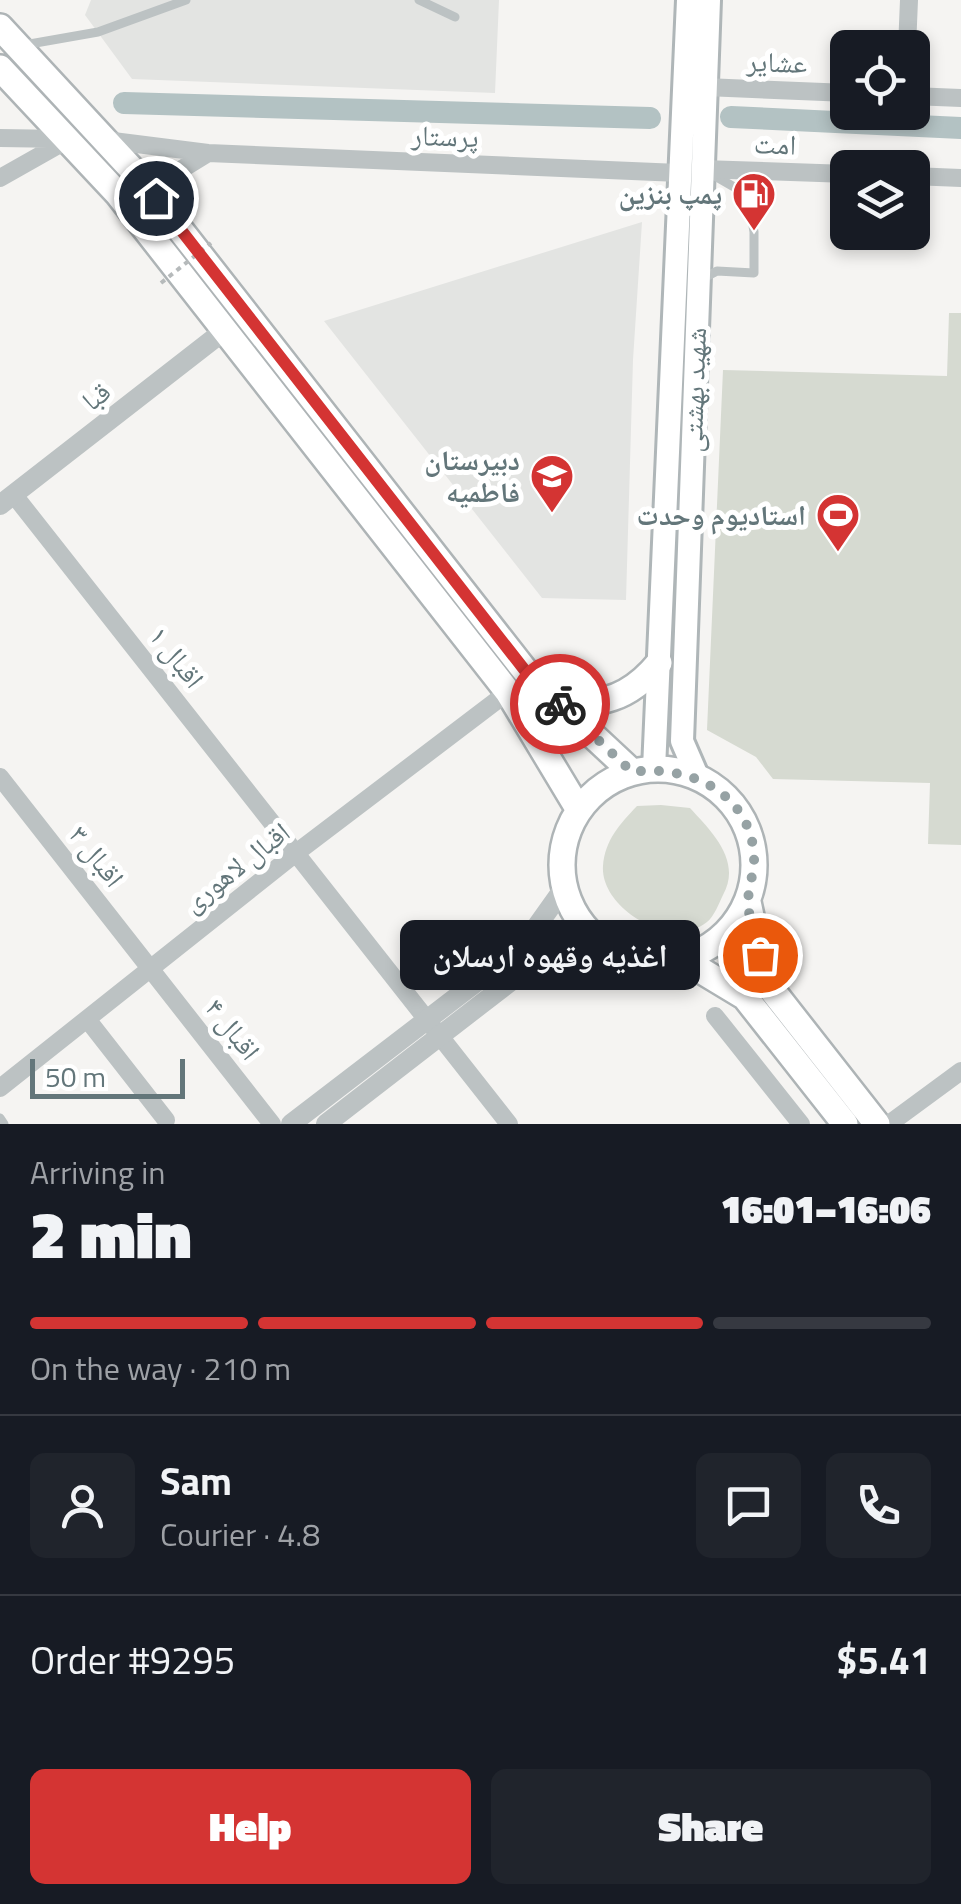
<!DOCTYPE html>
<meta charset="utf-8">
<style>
body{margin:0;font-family:"Titillium Web","Noto Naskh Arabic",sans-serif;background:#20242c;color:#f1f3f6;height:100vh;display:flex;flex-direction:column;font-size:38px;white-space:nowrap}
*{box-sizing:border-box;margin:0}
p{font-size:32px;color:#9ea1a6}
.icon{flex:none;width:55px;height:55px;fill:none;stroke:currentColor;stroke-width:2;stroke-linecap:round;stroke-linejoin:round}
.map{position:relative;height:1124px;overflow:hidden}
.side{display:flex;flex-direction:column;background:#171b24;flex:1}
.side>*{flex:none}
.buttons{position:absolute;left:830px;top:30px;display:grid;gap:20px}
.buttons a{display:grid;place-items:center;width:100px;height:100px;border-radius:15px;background:#171b24;box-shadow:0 5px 15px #0003;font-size:50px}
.scale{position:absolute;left:30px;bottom:25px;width:155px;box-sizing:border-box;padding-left:10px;border:5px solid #63767a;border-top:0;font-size:28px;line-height:35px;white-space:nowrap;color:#63767a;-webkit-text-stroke:8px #fff;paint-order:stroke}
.pin{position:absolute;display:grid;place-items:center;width:85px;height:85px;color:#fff;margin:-42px;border:5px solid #fff;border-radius:50%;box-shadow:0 2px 10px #0007}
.courier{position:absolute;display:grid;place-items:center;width:100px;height:100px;margin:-50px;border:8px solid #d43433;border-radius:50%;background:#fff;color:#222;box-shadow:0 2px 12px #0007}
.bubble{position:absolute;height:70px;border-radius:15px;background:#171b24;box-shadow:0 5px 15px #0003;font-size:32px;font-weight:800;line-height:70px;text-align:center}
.summary em{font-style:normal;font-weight:800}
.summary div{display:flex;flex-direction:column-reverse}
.summary{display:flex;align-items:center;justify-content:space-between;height:170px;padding:0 30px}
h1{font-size:65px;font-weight:800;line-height:75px}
.bar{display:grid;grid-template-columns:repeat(4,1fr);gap:15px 10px;align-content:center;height:120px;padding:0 30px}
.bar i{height:12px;border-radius:8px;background:#363941}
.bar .on{background:#d43433}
.bar p{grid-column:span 4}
.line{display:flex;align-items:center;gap:25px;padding:0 30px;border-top:2px solid #363941}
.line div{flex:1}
.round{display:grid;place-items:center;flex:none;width:105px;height:105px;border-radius:15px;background:#20242c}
.action{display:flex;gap:20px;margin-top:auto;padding:20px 30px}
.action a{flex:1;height:115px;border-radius:15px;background:#d43433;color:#fff;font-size:40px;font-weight:800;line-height:115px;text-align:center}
.action a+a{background:#20242c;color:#f1f3f6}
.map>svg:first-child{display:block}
</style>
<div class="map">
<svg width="961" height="1124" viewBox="0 0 961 1124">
<rect width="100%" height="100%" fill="#f5f4f2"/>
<!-- built -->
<path fill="#e3e4e2" d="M91,0H499L495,93L132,79L85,15Z
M642,222L633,360L626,600L542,598L324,321Z"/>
<!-- green -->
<path fill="#d6dad1" d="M949,313H961V845L928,844L930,783L773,779L756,757L707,730L723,370L947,376Z
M661,805L690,808C712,832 742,861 723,895C719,903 714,917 707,922C672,951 600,909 603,866C605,840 620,824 637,806Z"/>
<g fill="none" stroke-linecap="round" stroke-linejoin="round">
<!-- canal -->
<path stroke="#b3c2c3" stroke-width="22" d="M124,103L650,118
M731,117L961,128"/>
<defs>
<path id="secondary" d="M654,769L688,0
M698,778L682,741L709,0"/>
<path id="primary" d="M0,27L139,177L530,677L632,772
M0,68L118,194L508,692L579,810
M554,695C596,712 632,696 659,663
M562 865a96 96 0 1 1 192 0a96 96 0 1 1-192 0Z
M748,902L765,981L877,1124
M682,959L745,997L845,1124"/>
</defs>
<!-- secondary casing -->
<use href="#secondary" stroke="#afb6b8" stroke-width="28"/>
<!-- primary casing -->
<use href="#primary" stroke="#aeb4b6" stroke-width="30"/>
<!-- service -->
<path stroke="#bcc2c3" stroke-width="9" d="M419,0L455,17
M24,45L98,32L186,0
M700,280L717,271L754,273V232L748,195L708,172
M0,1118L4,1124"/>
<!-- minor -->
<path stroke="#bcc2c3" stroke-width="18" d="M907,48L909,0
M705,87L848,93
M912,96L961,98
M0,138L64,139
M105,140L208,153L679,173
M702,169L848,174
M912,176L961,178
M0,178L69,139
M171,213L166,194L182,169L208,153
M14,495L509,1124
M0,777L272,1124
M715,1016L801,1124
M87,1019L166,1120
M0,1088L296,853L508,692
M889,1124L961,1071"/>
<!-- tertiary -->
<path stroke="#bcc2c3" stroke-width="20" d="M0,505L225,330
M291,1124L522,947L564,888
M326,1124L533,964L594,938"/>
<!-- secondary -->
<use href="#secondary" stroke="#fff" stroke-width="22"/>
<!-- primary -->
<use href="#primary" stroke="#fff" stroke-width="25"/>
<!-- path-bridge -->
<path stroke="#b6babb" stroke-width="4" stroke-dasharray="5 5" stroke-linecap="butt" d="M161,283L211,243"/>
</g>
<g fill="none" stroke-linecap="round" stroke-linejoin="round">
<!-- done -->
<path stroke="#96a2a4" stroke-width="10" stroke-dasharray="0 18" d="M560,704L632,772C684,765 743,788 753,846C757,866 749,882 748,901C748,917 756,938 760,955"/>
<!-- route -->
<path stroke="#d43433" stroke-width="12" d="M156,198L530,677L560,704"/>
</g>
<!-- icons -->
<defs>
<symbol id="fuel-pin" viewBox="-11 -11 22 30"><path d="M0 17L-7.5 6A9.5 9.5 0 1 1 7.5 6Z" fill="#d43433" stroke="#fff"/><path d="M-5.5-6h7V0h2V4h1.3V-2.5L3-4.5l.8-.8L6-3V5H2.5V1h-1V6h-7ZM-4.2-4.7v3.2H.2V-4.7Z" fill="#fff"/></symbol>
<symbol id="school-pin" viewBox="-11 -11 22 30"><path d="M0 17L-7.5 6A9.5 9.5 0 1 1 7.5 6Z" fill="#d43433" stroke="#fff"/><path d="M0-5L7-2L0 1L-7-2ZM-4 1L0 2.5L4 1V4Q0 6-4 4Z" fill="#fff"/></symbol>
<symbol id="stadium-pin" viewBox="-11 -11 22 30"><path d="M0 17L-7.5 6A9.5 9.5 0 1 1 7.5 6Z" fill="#d43433" stroke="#fff"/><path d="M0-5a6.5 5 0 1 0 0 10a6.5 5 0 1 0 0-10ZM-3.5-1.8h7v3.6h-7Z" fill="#fff"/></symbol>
</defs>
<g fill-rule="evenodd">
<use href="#fuel-pin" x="729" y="169" width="50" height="68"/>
<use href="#school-pin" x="527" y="451" width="50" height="68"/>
<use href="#stadium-pin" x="813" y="490" width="50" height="68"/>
</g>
<g text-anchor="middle" stroke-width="10" stroke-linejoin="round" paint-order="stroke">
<!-- street labels -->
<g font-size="28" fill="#63767a" stroke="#fff">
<text transform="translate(777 62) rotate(2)" y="10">عشایر</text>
<text transform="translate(445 136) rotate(2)" y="10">پرستار</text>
<text transform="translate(775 144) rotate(2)" y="10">امت</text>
<text transform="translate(694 390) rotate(-88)" y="10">شهید بهشتی</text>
<text transform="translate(96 396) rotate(-38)" y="10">قبا</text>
<text transform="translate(177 657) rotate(52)" y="10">اقبال ۱</text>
<text transform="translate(97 856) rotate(52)" y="10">اقبال ۳</text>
<text transform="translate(236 867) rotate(-38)" y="10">اقبال لاهوری</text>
<text transform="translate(233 1029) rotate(52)" y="10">اقبال ۴</text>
</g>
<!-- poi labels -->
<g font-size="28" font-weight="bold" fill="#63767a" stroke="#fff" text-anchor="end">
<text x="722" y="204">پمپ بنزین</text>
<text x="520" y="470">دبیرستان<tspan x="520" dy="32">فاطمیه</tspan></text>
<text x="806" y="525">استادیوم وحدت</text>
</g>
</g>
</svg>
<div class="buttons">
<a><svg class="icon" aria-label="locate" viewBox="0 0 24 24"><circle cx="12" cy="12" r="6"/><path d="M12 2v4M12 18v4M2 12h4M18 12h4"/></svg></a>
<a><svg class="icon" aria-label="layers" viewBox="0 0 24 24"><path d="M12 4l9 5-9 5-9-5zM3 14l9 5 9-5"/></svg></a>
</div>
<div class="scale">50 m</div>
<div class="pin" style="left:760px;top:955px;background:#ea580c"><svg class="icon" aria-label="bag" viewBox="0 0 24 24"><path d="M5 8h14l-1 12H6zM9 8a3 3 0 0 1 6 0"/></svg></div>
<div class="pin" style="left:156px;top:198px;background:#1f2937"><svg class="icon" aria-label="home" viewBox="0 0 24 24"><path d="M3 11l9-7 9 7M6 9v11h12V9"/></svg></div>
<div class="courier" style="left:560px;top:704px"><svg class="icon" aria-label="bike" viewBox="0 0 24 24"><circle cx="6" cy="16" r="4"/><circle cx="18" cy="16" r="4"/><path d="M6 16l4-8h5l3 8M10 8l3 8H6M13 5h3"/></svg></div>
<div class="bubble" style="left:400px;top:920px;width:300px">اغذیه وقهوه ارسلان</div>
</div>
<section class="side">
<div class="summary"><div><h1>2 min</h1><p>Arriving in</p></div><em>16:01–16:06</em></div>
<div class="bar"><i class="on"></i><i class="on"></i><i class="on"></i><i></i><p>On the way · 210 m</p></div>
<div class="line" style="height:180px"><a class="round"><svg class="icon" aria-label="person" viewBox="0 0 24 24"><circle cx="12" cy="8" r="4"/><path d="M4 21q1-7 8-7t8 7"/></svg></a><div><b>Sam</b><p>Courier · 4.8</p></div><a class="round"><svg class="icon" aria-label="chat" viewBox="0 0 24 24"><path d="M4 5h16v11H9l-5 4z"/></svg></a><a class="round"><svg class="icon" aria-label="phone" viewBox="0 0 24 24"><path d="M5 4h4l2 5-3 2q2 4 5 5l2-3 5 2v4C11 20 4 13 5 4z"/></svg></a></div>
<div class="line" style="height:130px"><div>Order #9295</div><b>$5.41</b></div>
<div class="action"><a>Help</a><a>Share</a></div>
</section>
